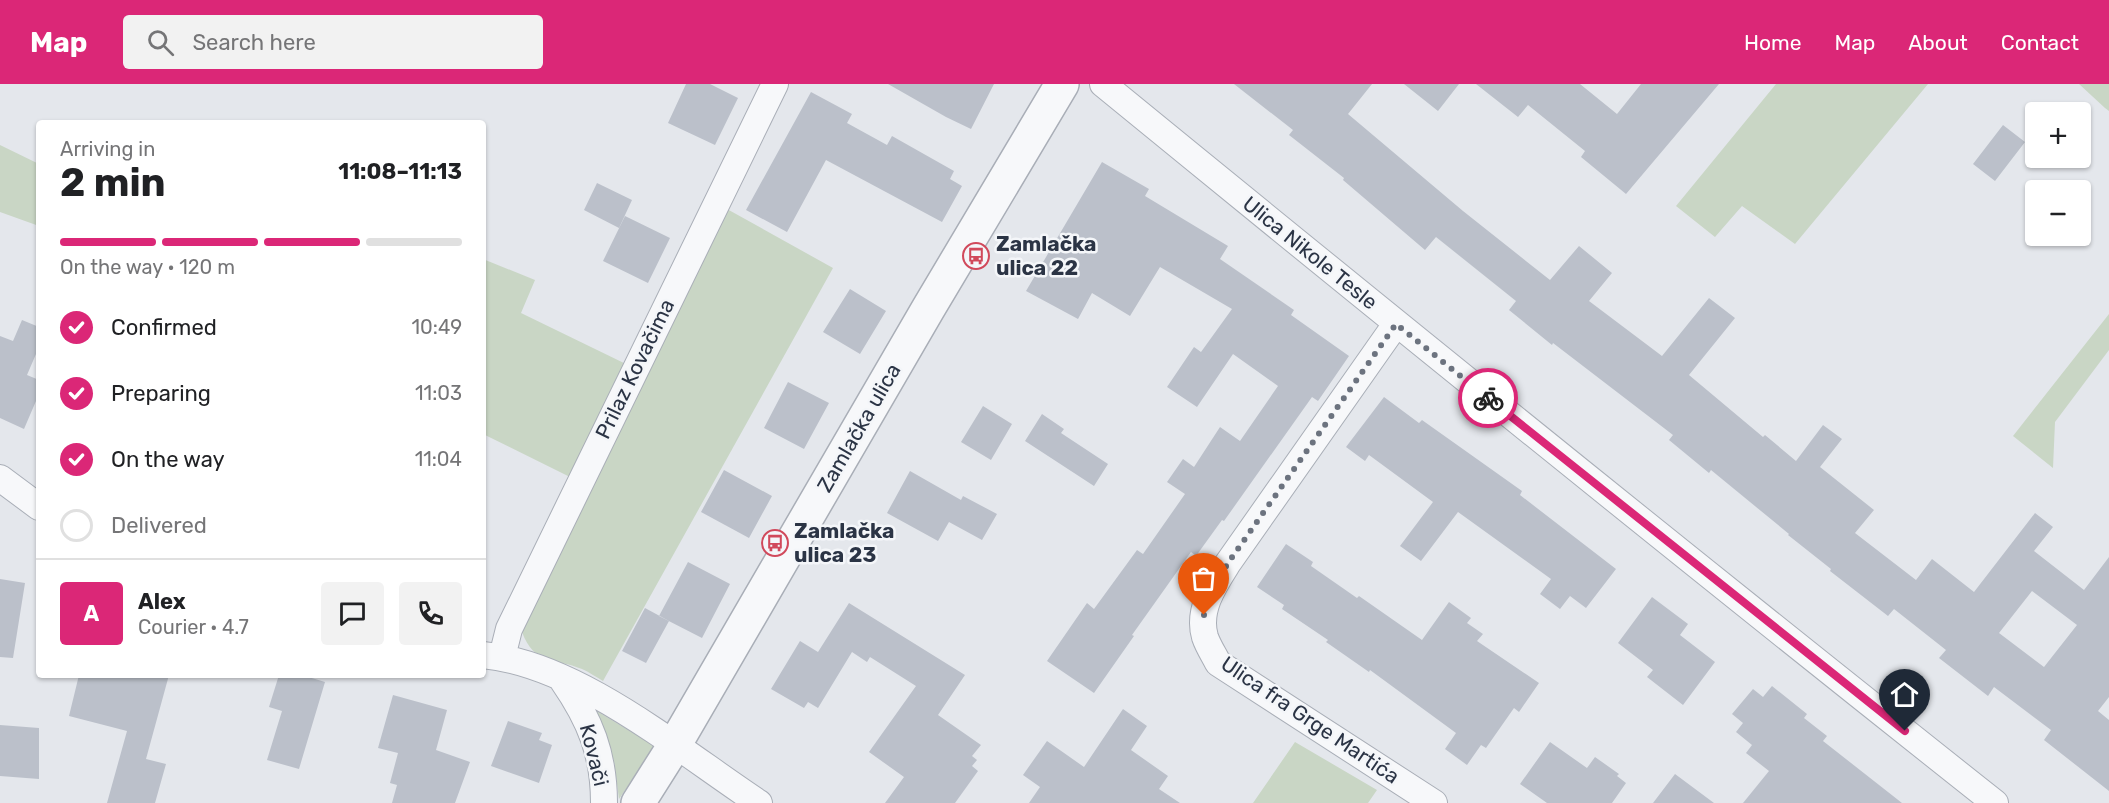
<!DOCTYPE html>
<meta charset="utf-8">
<style>
body{margin:0;font-family:Rubik,sans-serif;background:#f2f2f2;color:#202124;height:100vh;display:flex;flex-direction:column;font-size:22px;white-space:nowrap}
*{box-sizing:border-box;margin:0}
p{font-size:20px;color:#757577}
.icon{flex:none;width:33px;height:33px;fill:none;stroke:currentColor;stroke-width:2;stroke-linecap:round;stroke-linejoin:round}
.map{position:relative;flex:1;overflow:hidden}
.sheet{position:absolute;left:36px;top:36px;width:450px;height:558px;display:flex;flex-direction:column;background:#fff;border-radius:6px;box-shadow:0 2px 4px #0004}
.sheet>*{flex:none}
.fabs{position:absolute;left:2025px;top:18px;display:grid;gap:12px}
.fabs a{display:grid;place-items:center;width:66px;height:66px;border-radius:6px;background:#fff;box-shadow:0 2px 4px #0004;font-size:30px}
.pin{position:absolute;display:grid;place-items:center;width:51px;height:51px;color:#fff;margin:-62px -26px;border-radius:50% 50% 50% 0;rotate:-45deg;box-shadow:0 0 6px #0007}
.pin .icon{rotate:45deg}
.courier{position:absolute;display:grid;place-items:center;width:60px;height:60px;margin:-30px;border:4px solid #db2777;border-radius:50%;background:#fff;color:#222;box-shadow:0 2px 8px #0007}
.summary em{font-style:normal;font-weight:700}
.summary div{display:flex;flex-direction:column-reverse}
.summary{display:flex;align-items:center;justify-content:space-between;height:102px;padding:0 24px}
h1{font-size:39px;font-weight:700;line-height:45px}
.bar{display:grid;grid-template-columns:repeat(4,1fr);gap:9px 6px;align-content:center;height:72px;padding:0 24px}
.bar i{height:8px;border-radius:4px;background:#e0e0e0}
.bar .current{background:#db2777}
.bar p{grid-column:span 4}
.line{display:flex;align-items:center;gap:15px;padding:0 24px;border-top:2px solid #e0e0e0}
.line div{flex:1}
.round{display:grid;place-items:center;flex:none;width:63px;height:63px;border-radius:6px;background:#f2f2f2}
ol{padding:0 24px;list-style:none}
li{display:flex;align-items:center;gap:18px;height:66px}
li p{margin-inline-start:auto}
li .icon{padding:6px;border-radius:50%;background:#db2777;color:#fff;stroke-width:4}
li:last-child{color:#757577}
li i{width:33px;height:33px;border:3px solid #e0e0e0;border-radius:50%}
header{display:flex;align-items:center;gap:36px;box-sizing:border-box;height:84px;padding:0 30px;background:#db2777;color:#fff}
header strong{font-size:28px}
nav{display:flex;gap:33px;margin-inline-start:auto;font-size:21px}
.search{width:420px;height:54px;background:#f2f2f2;display:flex;align-items:center;gap:15px;box-sizing:border-box;padding:0 21px;border-radius:6px;color:#757577;font-size:22px}
.map>svg:first-child{display:block}
</style>
<header>
<strong>Map</strong>
<div class="search"><svg class="icon" aria-label="search" viewBox="0 0 24 24"><circle cx="10" cy="10" r="6"/><path d="M15 15l6 6"/></svg>Search here</div>
<nav><a>Home</a><a>Map</a><a>About</a><a>Contact</a></nav>
</header>
<div class="map">
<svg width="2109" height="719" viewBox="0 0 2109 719">
<rect width="100%" height="100%" fill="#e4e7ec"/>
<!-- green -->
<path fill="#c9d6c5" d="M1776,0H1928L1795,160L1742,122L1715,153L1676,122Z
M2079,0H2109V27L2105,24Z
M0,61L39,80V142L0,128Z
M727,125L833,184L603,597C596,593 589,588 582,585C555,574 534,581 522,548Z
M483,175L535,196L521,229L628,281L572,394L483,350Z
M2109,230V266L2055,338L2053,384L2013,352Z
M595,626L655,662L619,715L614,677Z
M1295,658L1377,706L1368,719H1253Z"/>
<!-- building -->
<path fill="#bbc0ca" fill-rule="evenodd" d="M686,0H710L738,14L715,61L668,39Z
M888,0H994L971,45L946,33Z
M1234,0H1372L1348,30L1463,127L1550,196L1579,162L1612,189L1589,217L1662,272L1709,214L1735,234L1689,291L1763,353L1765,351L1796,377L1823,341L1842,355L1820,383L1874,426L1855,449L1916,496L1932,475L1974,508L2035,429L2053,443L2034,467L2084,506L2109,473V613L2098,627L2109,636V707L2044,656L2051,646L1994,603L1988,612L1939,574L1946,566L1894,525L1888,532L1830,487L1831,485L1788,451L1789,450L1711,386L1709,389L1669,356L1673,351L1553,259L1552,261L1509,226L1516,217L1436,153L1425,166L1343,96L1344,94L1289,51L1293,46ZM2032,507L2077,541L2044,583L1999,549Z
M1404,0H1459L1438,27Z
M1476,0H1580L1617,30L1641,0H1719L1626,110L1581,73L1585,67L1528,21L1518,33Z
M811,8L852,30L847,39L887,61L892,52L954,87L950,95L962,102L942,138L826,76L787,148L746,126Z
M2003,41L2025,58L1995,97L1973,80Z
M1102,78L1149,105L1145,112L1228,162L1220,175L1294,226L1291,231L1349,272L1318,317L1312,313L1224,437L1222,436L1196,472L1191,468L1132,551L1134,552L1094,609L1047,577L1087,519L1094,525L1137,466L1143,470L1185,410L1167,398L1183,375L1194,383L1220,343L1240,357L1278,302L1233,270L1197,323L1167,303L1194,263L1201,268L1232,225L1160,183L1130,232L1092,209L1078,235L1026,207Z
M597,99L632,116L619,144L584,126Z
M625,132L670,154L648,199L603,177Z
M850,205L886,227L860,270L823,248Z
M22,236L39,243V263L27,291L39,296V310L24,345L0,334V252L13,257Z
M788,298L829,319L804,365L764,344Z
M1384,313L1419,339L1422,336L1522,407L1520,411L1616,485L1586,524L1570,512L1560,525L1540,510L1551,495L1458,428L1421,477L1400,462L1433,418L1369,371L1365,377L1346,363Z
M983,322L1012,340L991,376L961,358Z
M1042,330L1064,345L1061,349L1108,380L1094,402L1025,357Z
M724,386L772,412L749,454L701,428Z
M910,387L961,416L963,412L997,430L982,456L949,438L938,457L887,429Z
M1286,460L1313,478L1311,482L1357,514L1359,512L1422,556L1449,518L1471,534L1467,539L1483,550L1477,557L1539,599L1519,628L1514,624L1486,664L1481,661L1467,681L1445,665L1456,649L1370,586L1369,588L1326,558L1328,556L1282,525L1284,521L1257,503Z
M688,478L730,500L702,554L659,532Z
M0,495L25,499L13,574L0,573Z
M1652,513L1688,540L1680,551L1715,578L1683,621L1647,593L1653,586L1618,559Z
M849,519L965,591L938,631L981,661L972,672L977,676L972,682L978,687L955,719H885L904,693L869,668L916,602L870,573L867,578L852,568L818,624L808,618L804,624L771,605L800,557L818,568Z
M645,524L669,537L646,579L622,567Z
M79,591H169L146,675L166,680L155,719H107L127,647L69,632Z
M279,591H302L325,598L299,685L267,676L282,627L269,623Z
M1772,602L1807,630L1804,634L1827,652L1823,657L1902,719H1743L1769,687L1746,669L1752,661L1736,648L1743,639L1732,630L1753,605L1763,613Z
M393,611L447,626L436,666L470,678L455,719H392L397,701L390,699L398,669L378,664Z
M1123,625L1147,642L1131,666L1168,692L1159,705L1180,719H1029L1040,703L1023,691L1047,657L1084,683Z
M508,637L542,649L539,656L552,661L539,699L491,682Z
M0,641L39,644V695L0,692Z
M1550,658L1587,684L1595,673L1619,690L1617,692L1626,699L1612,719H1547L1520,700Z
M1675,690L1714,719H1653Z"/>
<g fill="none" stroke-linecap="round" stroke-linejoin="round">
<defs>
<path id="minor" d="M1103,0C1399,242 1696,482 1995,719
M1396,240L1228,479C1214,501 1197,526 1205,553C1208,562 1214,571 1218,579L1434,719
M0,394L39,423
M483,571C578,580 680,667 759,719
M502,573L509,545L775,0
M563,597C590,636 604,670 604,719"/>
<path id="tertiary" d="M638,719L674,662L928,225L1062,0"/>
</defs>
<!-- minor casing -->
<use href="#minor" stroke="#a9aeb7" stroke-width="28"/>
<!-- tertiary casing -->
<use href="#tertiary" stroke="#a9aeb7" stroke-width="36"/>
<!-- minor -->
<use href="#minor" stroke="#f7f8fa" stroke-width="26"/>
<!-- tertiary -->
<use href="#tertiary" stroke="#f7f8fa" stroke-width="33"/>
</g>
<g fill="none" stroke-linecap="round" stroke-linejoin="round">
<!-- done -->
<path stroke="#6c737f" stroke-width="6" stroke-dasharray="0 10.8" d="M1204,531L1209,511L1228,479L1396,240L1488,314"/>
<!-- route -->
<path stroke="#db2777" stroke-width="8" d="M1488,314L1905,647"/>
</g>
<!-- icons -->
<defs>
<symbol id="bus-ring" viewBox="-11 -11 22 22"><circle r="9.5" fill="#f4f6f9" stroke="#d1495b" stroke-width="1.5"/><path d="M-5-6H5V4H4V6H2V4H-2V6H-4V4H-5ZM-3.5-4V0h7V-4ZM-3.5 1.2v1.5H-2V1.2ZM2 1.2v1.5H3.5V1.2Z" fill="#d1495b"/></symbol>
</defs>
<g fill-rule="evenodd">
<use href="#bus-ring" x="961" y="157" width="30" height="30"/>
<use href="#bus-ring" x="760" y="444" width="30" height="30"/>
</g>
<g text-anchor="middle" stroke-width="5" stroke-linejoin="round" paint-order="stroke">
<!-- poi labels -->
<g font-size="21" font-weight="bold" fill="#2b3445" stroke="#f4f6f9" text-anchor="start">
<text x="996" y="167">Zamlačka<tspan x="996" dy="24">ulica 22</tspan></text>
<text x="794" y="454">Zamlačka<tspan x="794" dy="24">ulica 23</tspan></text>
</g>
<!-- street labels -->
<g font-size="21" fill="#2b3445" stroke="#f4f6f9">
<text transform="translate(1310 169) rotate(39)" y="7">Ulica Nikole Tesle</text>
<text transform="translate(635 285) rotate(-64)" y="7">Prilaz Kovačima</text>
<text transform="translate(859 344) rotate(-60)" y="7">Zamlačka ulica</text>
<text transform="translate(1310 636) rotate(34)" y="7">Ulica fra Grge Martića</text>
<text transform="translate(594 671) rotate(76)" y="7">Kovači</text>
</g>
</g>
</svg>
<div class="fabs">
<a>+</a>
<a>−</a>
</div>
<div class="pin" style="left:1204px;top:531px;background:#ea580c"><svg class="icon" aria-label="bag" viewBox="0 0 24 24"><path d="M5 8h14l-1 12H6zM9 8a3 3 0 0 1 6 0"/></svg></div>
<div class="pin" style="left:1905px;top:647px;background:#1f2937"><svg class="icon" aria-label="home" viewBox="0 0 24 24"><path d="M3 11l9-7 9 7M6 9v11h12V9"/></svg></div>
<div class="courier" style="left:1488px;top:314px"><svg class="icon" aria-label="bike" viewBox="0 0 24 24"><circle cx="6" cy="16" r="4"/><circle cx="18" cy="16" r="4"/><path d="M6 16l4-8h5l3 8M10 8l3 8H6M13 5h3"/></svg></div>
<section class="sheet">
<div class="summary"><div><h1>2 min</h1><p>Arriving in</p></div><em>11:08–11:13</em></div>
<div class="bar"><i class="current"></i><i class="current"></i><i class="current"></i><i></i><p>On the way · 120 m</p></div>
<ol>
<li><svg class="icon" aria-label="check" viewBox="0 0 24 24"><path d="M5 12l5 5 9-10"/></svg>Confirmed<p>10:49</p></li>
<li><svg class="icon" aria-label="check" viewBox="0 0 24 24"><path d="M5 12l5 5 9-10"/></svg>Preparing<p>11:03</p></li>
<li><svg class="icon" aria-label="check" viewBox="0 0 24 24"><path d="M5 12l5 5 9-10"/></svg>On the way<p>11:04</p></li>
<li><i></i>Delivered</li>
</ol>
<div class="line" style="height:108px"><b class="round" style="background:#db2777;color:#fff">A</b><div><b>Alex</b><p>Courier · 4.7</p></div><a class="round"><svg class="icon" aria-label="chat" viewBox="0 0 24 24"><path d="M4 5h16v11H9l-5 4z"/></svg></a><a class="round"><svg class="icon" aria-label="phone" viewBox="0 0 24 24"><path d="M5 4h4l2 5-3 2q2 4 5 5l2-3 5 2v4C11 20 4 13 5 4z"/></svg></a></div>
</section>
</div>
